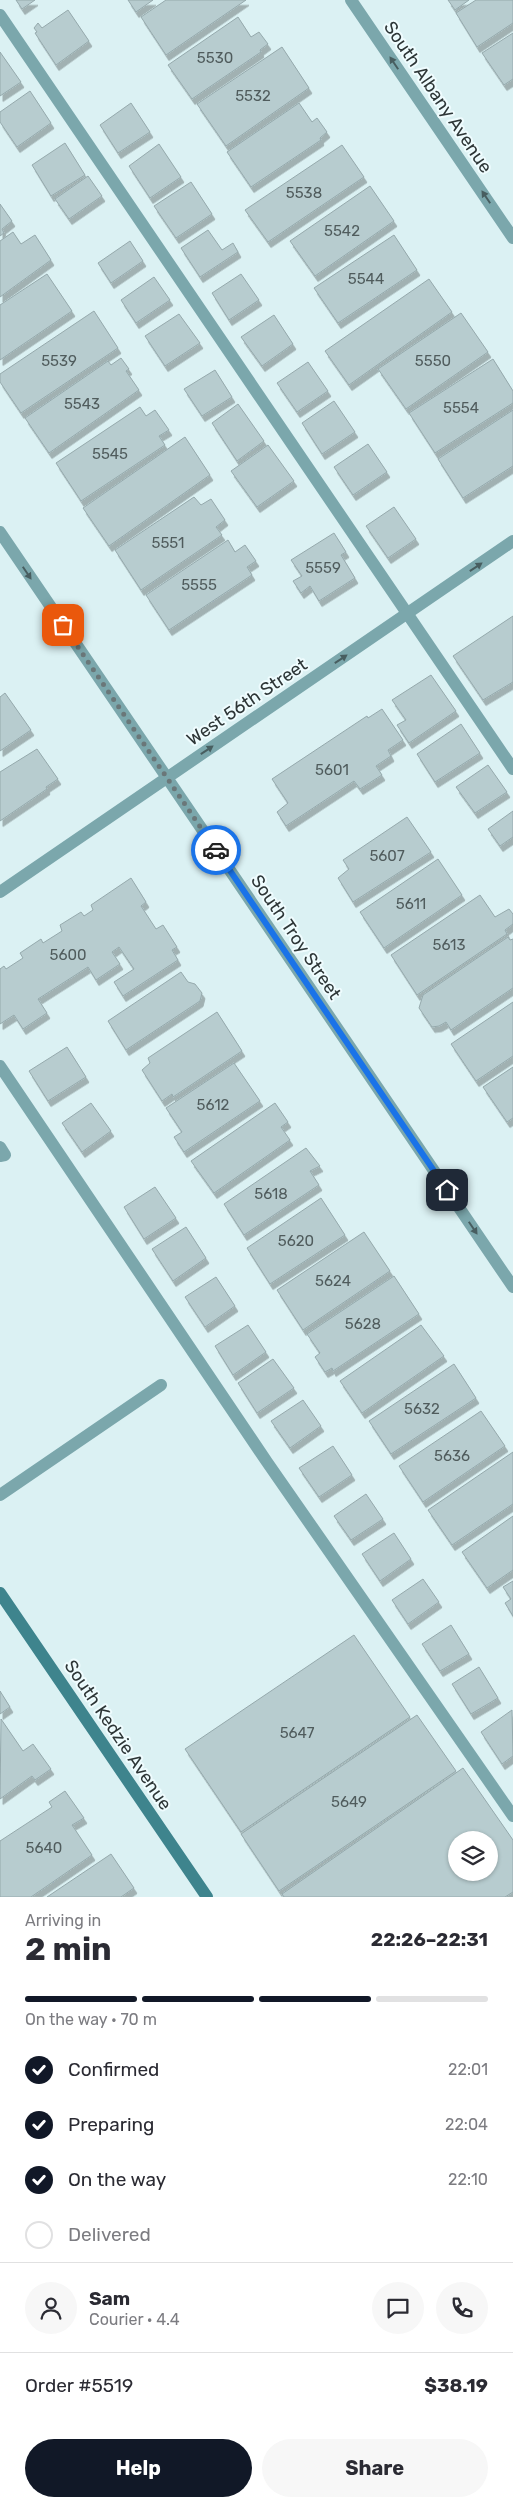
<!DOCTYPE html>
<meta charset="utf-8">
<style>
body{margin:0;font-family:Rubik,sans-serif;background:#f7f7f7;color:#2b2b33;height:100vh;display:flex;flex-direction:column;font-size:19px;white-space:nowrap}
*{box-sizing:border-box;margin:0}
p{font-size:16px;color:#7c7c81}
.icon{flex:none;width:28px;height:28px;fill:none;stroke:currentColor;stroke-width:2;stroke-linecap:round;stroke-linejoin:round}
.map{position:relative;height:1897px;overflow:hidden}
.drawer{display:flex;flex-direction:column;background:#fff;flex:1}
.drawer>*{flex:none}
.tools{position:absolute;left:448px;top:1831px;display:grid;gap:10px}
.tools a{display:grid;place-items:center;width:50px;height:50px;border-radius:50%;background:#fff;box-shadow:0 1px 4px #0004;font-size:25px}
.pin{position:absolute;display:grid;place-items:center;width:42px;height:42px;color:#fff;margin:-21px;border-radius:10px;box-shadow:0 2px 8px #0006}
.courier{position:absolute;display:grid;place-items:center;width:50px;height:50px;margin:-25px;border:4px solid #1a73e8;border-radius:50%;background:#fff;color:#222;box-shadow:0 1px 6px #0007}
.headline em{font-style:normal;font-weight:700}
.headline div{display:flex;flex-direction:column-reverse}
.headline{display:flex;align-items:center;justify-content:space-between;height:85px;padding:0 25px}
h1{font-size:32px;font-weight:700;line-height:38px}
.bar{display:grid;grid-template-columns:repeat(4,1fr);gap:8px 5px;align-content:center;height:60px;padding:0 25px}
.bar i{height:6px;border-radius:4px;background:#e1e1e2}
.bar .current{background:#111827}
.bar p{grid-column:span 4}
.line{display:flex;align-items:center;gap:12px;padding:0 25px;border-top:1px solid #e1e1e2}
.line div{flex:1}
.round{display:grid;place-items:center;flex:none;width:52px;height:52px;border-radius:26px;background:#f7f7f7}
ol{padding:0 25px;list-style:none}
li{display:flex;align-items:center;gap:15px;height:55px}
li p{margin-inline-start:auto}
li .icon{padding:5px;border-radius:50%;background:#111827;color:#fff;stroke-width:4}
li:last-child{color:#7c7c81}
li i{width:28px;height:28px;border:2px solid #e1e1e2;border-radius:50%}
.button{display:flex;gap:10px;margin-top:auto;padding:10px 25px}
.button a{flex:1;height:58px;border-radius:30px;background:#111827;color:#fff;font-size:20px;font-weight:700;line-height:58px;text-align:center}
.button a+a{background:#f7f7f7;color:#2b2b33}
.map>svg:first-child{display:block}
</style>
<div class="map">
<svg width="513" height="1897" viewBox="0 0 513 1897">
<defs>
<filter id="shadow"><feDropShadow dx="3" dy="5.5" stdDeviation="0" flood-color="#0004"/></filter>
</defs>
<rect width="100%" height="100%" fill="#dbf1f3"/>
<!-- building -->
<path fill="#b7cccf" stroke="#95a9ac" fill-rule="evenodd" filter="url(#shadow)" d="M16,0H35L22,9Z
M128,0H153L136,12Z
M166,0H246L166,55L141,17Z
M448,0H469L455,10Z
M476,0H513V23L477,47L456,13Z
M68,10L89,41L56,65L35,33L37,32L34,28L38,23L42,28Z
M238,17L251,37L259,32L268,44L260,50L261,52L192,99L168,65Z
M513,33V79L504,85L482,53Z
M282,47L309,88L226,146L197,104Z
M0,52L21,82L0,96Z
M30,91L51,123L17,147L0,122V112Z
M131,103L150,132L118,153L100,125Z
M299,103L312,122L317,118L327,132L320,138L321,140L251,187L227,152Z
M65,143L85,175L51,196L32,165Z
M159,144L181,177L150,198L129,166Z
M342,145L364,177L268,242L245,210Z
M88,176L102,196L69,219L55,199Z
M191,182L212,214L176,238L154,206Z
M370,186L394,221L315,276L290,241Z
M0,204L12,221L2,229L4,233L0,236Z
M208,230L222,250L233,243L238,252L200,277L181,248Z
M13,232L21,244L35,235L51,260L0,297V241Z
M394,235L417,270L338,323L314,288Z
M130,241L143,261L111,283L98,263Z
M47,274L72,311L0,360V305Z
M241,274L259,300L229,320L212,293Z
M154,277L170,300L136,323L121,300Z
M429,279L452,312L349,385L325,351Z
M94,311L118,348L21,413L0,382V374Z
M461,313L488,352L406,409L378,369Z
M179,314L200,343L165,366L145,336Z
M274,315L293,344L262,366L241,337Z
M121,358L129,369L126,371L139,390L49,453L25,418L108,361L111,365Z
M493,359L513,391V403L435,453L409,413Z
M308,362L328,391L297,412L277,383Z
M215,370L232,397L202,416L184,389Z
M334,401L355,432L322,454L302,423Z
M238,404L264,441L237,461L212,423Z
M140,407L146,416L155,410L169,430L159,436L165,445L81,501L56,463Z
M513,410V466L463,498L438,459Z
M185,437L210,475L109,546L83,508Z
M368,444L387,472L353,495L334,467Z
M268,445L294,481L257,507L231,471Z
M194,497L201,505L211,499L225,520L216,527L222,535L141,590L115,550Z
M394,507L416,539L388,558L366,526Z
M334,533L346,552L341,555L355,578L319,601L310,586L301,593L293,581L302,576L291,560Z
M228,540L235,552L245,545L256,561L247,567L252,575L169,630L146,595Z
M513,616V682L483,700L453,656Z
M431,675L456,711L409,743L397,725L406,720L392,700Z
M5,693L31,730L0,751V697Z
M382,709L403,740L388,750L391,756L376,766L382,775L360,789L354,781L286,826L277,812L288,803L272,779L367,716L368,718Z
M461,724L480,753L435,782L417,754Z
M37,749L58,779L46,787L47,789L0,821V772Z
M488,765L507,792L475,813L456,787Z
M513,811V837L500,846L488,829Z
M407,817L431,852L353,902L338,878L349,869L343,860Z
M438,859L462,895L384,948L360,912Z
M131,878L146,902L141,906L156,929L163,925L177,947L172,950L178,960L123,996L114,982L134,969L119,947L112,952L120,964L96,980L88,967L38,999L47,1013L23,1029L14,1015L0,1024V969L4,966L6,969L23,958L20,953L41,939L43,943L62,931L60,925L81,912L84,916L93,910L91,905Z
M480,895L495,917L509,909L513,914V924L505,930L507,934L417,995L391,955Z
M508,937L510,940L513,939V988L451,1030L446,1022L439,1026L432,1027L419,1008L423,995Z
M181,972L188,982L195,984L202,993L200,1001L126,1050L108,1021Z
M513,1002V1056L476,1081L451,1044Z
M217,1012L242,1051L173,1097L172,1094L162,1101L142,1070L150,1063L148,1058Z
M67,1047L86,1077L48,1101L29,1071Z
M234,1063L260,1101L184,1152L174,1137L182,1132L166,1108Z
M513,1067V1118L507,1122L483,1087Z
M91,1103L111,1131L82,1152L62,1123Z
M275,1103L288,1122L281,1127L290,1140L214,1193L191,1161Z
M306,1148L320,1166L310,1171L319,1185L244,1235L224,1204Z
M155,1187L176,1218L144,1239L124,1207Z
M321,1198L345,1235L270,1284L247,1248Z
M186,1227L206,1258L173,1281L152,1249Z
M364,1232L390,1271L303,1330L277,1290Z
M394,1276L419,1314L333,1371L332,1368L325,1372L315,1357L320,1353L307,1334Z
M216,1277L235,1306L205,1327L185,1297Z
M248,1325L266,1352L233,1375L215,1346Z
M421,1325L444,1356L362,1413L340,1381Z
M273,1359L294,1388L257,1413L238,1383Z
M454,1364L476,1398L391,1454L369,1421Z
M303,1400L321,1426L290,1448L271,1421Z
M481,1411L505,1446L423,1502L399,1466Z
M333,1446L352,1475L319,1497L299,1468Z
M513,1452V1504L452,1545L428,1510Z
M366,1494L383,1519L351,1540L334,1516Z
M513,1516V1570L487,1588L462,1552Z
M394,1533L411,1559L380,1581L362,1554Z
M423,1579L439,1602L408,1624L392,1600Z
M513,1581V1616L505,1603L511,1599L503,1587Z
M451,1625L469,1654L440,1671L422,1644Z
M354,1635L410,1717L241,1832L185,1749Z
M479,1667L498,1698L471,1714L452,1684Z
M0,1691L10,1707L0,1714Z
M512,1710L513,1756L502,1764L481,1732Z
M417,1715L456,1771L279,1891L241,1834Z
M1,1719L23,1751L33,1744L51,1769L35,1780L32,1776L0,1799Z
M463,1768L513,1840V1892L505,1897H284L282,1894ZM456,1840H489V1872H456Z
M65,1791L84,1818L72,1825L92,1855L31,1897H0V1841L52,1807L49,1802Z
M111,1854L134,1888L121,1897H47Z"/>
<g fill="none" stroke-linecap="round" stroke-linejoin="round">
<!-- lane -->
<path stroke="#7ba7ac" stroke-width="12" d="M0,15L513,769
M0,1066L267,1462L513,1816
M0,1147L5,1155L0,1156
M0,1495L161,1385"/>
<!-- street -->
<path stroke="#7ba7ac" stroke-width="12" d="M351,0L513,238
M0,532L513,1287
M0,892L513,541"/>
<!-- secondary -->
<path stroke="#3e848d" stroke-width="12" d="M0,1593L207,1897"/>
</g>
<!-- one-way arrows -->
<defs><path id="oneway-solid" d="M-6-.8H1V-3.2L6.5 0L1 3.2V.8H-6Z" transform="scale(1.25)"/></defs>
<g fill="#485e60">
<use href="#oneway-solid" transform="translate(394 63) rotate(-124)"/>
<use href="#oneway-solid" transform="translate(486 197) rotate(-124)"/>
<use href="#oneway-solid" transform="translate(476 567) rotate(-34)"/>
<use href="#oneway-solid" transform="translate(27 573) rotate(56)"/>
<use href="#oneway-solid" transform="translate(341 659) rotate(-34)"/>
<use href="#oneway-solid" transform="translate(207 750) rotate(-34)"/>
<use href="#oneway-solid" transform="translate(473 1228) rotate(56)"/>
</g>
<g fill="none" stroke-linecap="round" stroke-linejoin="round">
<!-- done -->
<path stroke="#6a7779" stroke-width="5" stroke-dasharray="0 9" d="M63,625L216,850"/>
<!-- route -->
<path stroke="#1a73e8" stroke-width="6" d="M216,850L447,1190"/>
</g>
<g text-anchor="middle" stroke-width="4" stroke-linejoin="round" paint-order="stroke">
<!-- number labels -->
<g font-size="15" fill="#505c5d">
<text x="215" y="63">5530</text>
<text x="253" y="101">5532</text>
<text x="304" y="198">5538</text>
<text x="342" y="236">5542</text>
<text x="366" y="284">5544</text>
<text x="59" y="366">5539</text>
<text x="433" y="366">5550</text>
<text x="82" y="409">5543</text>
<text x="461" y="413">5554</text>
<text x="110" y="459">5545</text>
<text x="168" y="548">5551</text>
<text x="323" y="573">5559</text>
<text x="199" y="590">5555</text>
<text x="332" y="775">5601</text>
<text x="387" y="861">5607</text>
<text x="411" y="909">5611</text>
<text x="449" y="950">5613</text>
<text x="68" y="960">5600</text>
<text x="213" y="1110">5612</text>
<text x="271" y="1199">5618</text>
<text x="296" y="1246">5620</text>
<text x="333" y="1286">5624</text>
<text x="363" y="1329">5628</text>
<text x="422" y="1414">5632</text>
<text x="452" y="1461">5636</text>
<text x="297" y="1738">5647</text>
<text x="349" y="1807">5649</text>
<text x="44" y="1853">5640</text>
</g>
<!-- street labels -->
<g font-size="18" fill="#2d3637" stroke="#effcfe">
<text transform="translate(438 97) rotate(56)" y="6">South Albany Avenue</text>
<text transform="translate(247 702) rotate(-34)" y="6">West 56th Street</text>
<text transform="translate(296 937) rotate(56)" y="6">South Troy Street</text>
<text transform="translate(118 1735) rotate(56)" y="6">South Kedzie Avenue</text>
</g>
</g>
</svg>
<div class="tools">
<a><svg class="icon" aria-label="layers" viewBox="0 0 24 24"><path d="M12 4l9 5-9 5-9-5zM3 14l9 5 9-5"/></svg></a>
</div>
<div class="pin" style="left:63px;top:625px;background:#ea580c"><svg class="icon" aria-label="bag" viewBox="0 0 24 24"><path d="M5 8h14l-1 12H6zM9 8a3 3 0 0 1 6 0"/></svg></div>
<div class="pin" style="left:447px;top:1190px;background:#1f2937"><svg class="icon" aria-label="home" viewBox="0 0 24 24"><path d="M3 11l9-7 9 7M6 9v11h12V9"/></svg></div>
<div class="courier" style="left:216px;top:850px"><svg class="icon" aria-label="car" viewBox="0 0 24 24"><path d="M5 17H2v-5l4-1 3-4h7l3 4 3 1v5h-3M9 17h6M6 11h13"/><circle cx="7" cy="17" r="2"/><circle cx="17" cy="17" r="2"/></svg></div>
</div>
<section class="drawer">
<div class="headline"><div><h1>2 min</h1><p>Arriving in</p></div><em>22:26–22:31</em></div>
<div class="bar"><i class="current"></i><i class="current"></i><i class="current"></i><i></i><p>On the way · 70 m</p></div>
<ol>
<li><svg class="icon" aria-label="check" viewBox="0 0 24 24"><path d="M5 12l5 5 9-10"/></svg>Confirmed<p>22:01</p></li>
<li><svg class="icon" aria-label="check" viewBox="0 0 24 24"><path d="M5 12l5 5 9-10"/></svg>Preparing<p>22:04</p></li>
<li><svg class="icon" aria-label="check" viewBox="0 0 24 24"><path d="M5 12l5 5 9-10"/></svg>On the way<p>22:10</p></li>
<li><i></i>Delivered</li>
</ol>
<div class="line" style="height:90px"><a class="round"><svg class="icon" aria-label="person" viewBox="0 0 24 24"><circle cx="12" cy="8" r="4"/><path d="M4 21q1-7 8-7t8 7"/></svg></a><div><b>Sam</b><p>Courier · 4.4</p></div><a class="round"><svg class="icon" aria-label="chat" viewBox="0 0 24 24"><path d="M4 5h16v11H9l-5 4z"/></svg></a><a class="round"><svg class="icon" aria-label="phone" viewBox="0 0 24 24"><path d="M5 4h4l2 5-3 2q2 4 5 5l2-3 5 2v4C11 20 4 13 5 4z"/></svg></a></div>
<div class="line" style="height:65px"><div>Order #5519</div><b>$38.19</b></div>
<div class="button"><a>Help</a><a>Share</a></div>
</section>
